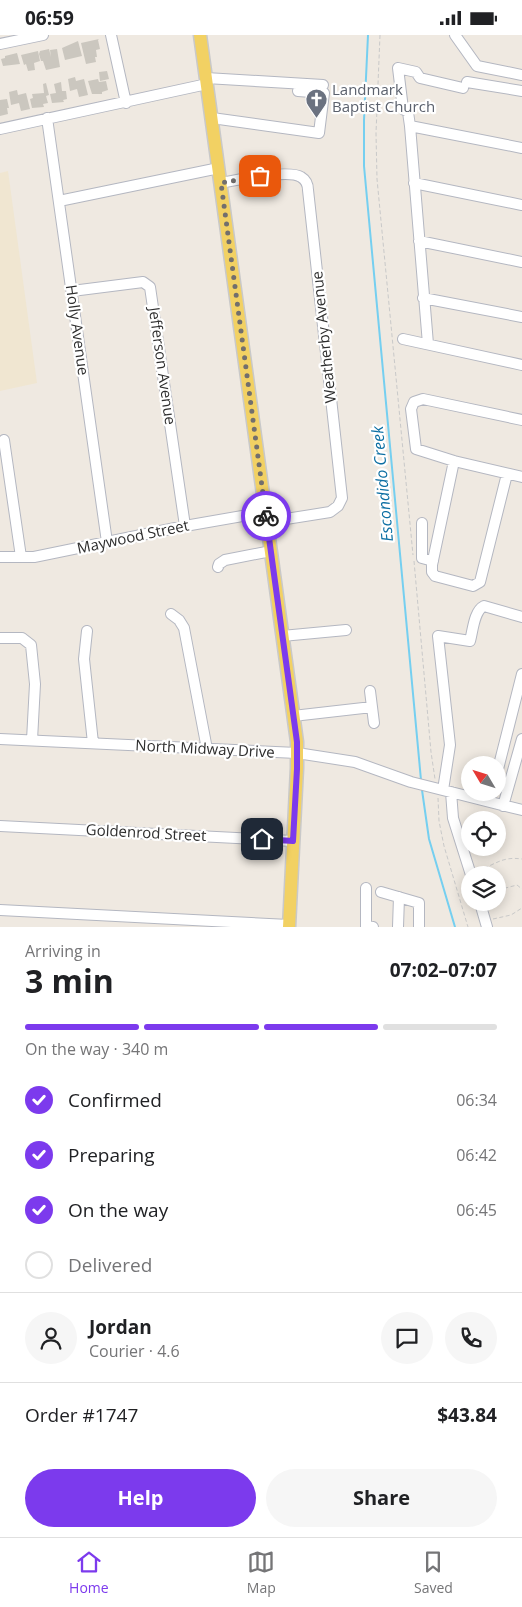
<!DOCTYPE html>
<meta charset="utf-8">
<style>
body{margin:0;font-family:"Open Sans",sans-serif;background:#f6f6f6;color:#202124;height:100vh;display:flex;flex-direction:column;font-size:19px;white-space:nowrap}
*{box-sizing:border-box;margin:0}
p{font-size:16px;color:#757577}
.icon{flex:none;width:28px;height:28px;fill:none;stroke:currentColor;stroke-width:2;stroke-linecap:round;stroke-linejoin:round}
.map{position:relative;height:892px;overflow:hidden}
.side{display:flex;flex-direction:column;background:#fff;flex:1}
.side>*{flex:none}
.needle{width:32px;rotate:308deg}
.fabs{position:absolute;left:461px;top:721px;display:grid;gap:10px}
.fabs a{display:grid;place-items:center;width:45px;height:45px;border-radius:50%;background:#fff;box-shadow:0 2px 12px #0003;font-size:25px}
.pin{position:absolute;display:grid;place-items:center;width:42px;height:42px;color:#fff;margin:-21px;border-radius:10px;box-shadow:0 2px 8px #0006}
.courier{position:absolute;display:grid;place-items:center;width:50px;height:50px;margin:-25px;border:4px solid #7c3aed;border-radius:50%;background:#fff;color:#222;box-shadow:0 1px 6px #0007}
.head em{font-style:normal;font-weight:700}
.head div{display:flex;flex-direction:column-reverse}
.head{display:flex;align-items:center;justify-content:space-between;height:85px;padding:0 25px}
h1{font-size:32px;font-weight:700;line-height:38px}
.bar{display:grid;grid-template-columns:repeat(4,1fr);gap:8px 5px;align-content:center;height:60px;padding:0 25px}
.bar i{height:6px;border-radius:4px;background:#e0e0e0}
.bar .on{background:#7c3aed}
.bar p{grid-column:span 4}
.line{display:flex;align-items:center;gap:12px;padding:0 25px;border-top:1px solid #e0e0e0}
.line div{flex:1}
.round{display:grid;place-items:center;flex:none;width:52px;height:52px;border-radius:26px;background:#f6f6f6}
ol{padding:0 25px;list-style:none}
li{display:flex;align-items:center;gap:15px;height:55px}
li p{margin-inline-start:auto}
li .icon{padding:5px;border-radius:50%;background:#7c3aed;color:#fff;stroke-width:4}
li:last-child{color:#757577}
li i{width:28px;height:28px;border:2px solid #e0e0e0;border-radius:50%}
.cta{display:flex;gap:10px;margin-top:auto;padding:10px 25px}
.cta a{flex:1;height:58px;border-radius:30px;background:#7c3aed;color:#fff;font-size:20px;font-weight:700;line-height:58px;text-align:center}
.cta a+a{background:#f6f6f6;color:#202124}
.status{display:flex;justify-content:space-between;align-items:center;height:35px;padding:0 25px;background:#fff;direction:ltr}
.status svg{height:14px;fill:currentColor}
.menu{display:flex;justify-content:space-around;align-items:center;height:70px;border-top:1px solid #e0e0e0;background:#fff;font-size:14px;color:#757577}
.menu a{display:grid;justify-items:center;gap:2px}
.menu .on{color:#7c3aed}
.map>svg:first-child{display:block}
</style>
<div class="status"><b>06:59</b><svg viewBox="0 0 49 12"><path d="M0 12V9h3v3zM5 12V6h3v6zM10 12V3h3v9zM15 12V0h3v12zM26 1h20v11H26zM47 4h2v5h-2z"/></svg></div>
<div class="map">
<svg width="522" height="892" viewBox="0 0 522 892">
<rect width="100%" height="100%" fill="#efe9e1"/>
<!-- education -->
<path fill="#f0e6d1" d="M8,136L37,348L0,356V138Z"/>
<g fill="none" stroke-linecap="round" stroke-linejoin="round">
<!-- stream -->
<path stroke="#75cff0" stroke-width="2" d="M368,0L364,85V131L421,745
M422,755L429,804L455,892"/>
</g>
<!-- building -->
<path fill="#cbc7bf" d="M99,4L98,5L100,14L96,15L97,22H95L96,27L86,29L81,8Z
M78,6L82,21L65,25L62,13Z
M49,14L51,22L50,15L57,14L60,32L46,35L43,26H41L39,19L40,16Z
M38,16L40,26L34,28L35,35L28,36L26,29L24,30L21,20Z
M17,18L20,29L3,31L1,24L5,23V21Z
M107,36L109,44L100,46L99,37Z
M75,42L76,46L84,44L88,60L79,62L77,54L70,56L68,44Z
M98,44L99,47L106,46L108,55L102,57V59H92L88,46Z
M61,47L62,56H66L67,64L63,65L64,67L52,68L50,59L56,58L54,49Z
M46,48L49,60L46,61L48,68L43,69L44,72L32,73L30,64L33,63L32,59L44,58L43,49Z
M17,55L18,60L26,58L30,74L21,76L19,68L11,70L9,57Z
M7,64L9,73H7L8,79L0,81V65Z"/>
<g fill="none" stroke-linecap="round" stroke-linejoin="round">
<defs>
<path id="minor" d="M111,0L126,68
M455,0L477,31L522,40
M0,9L43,0
M206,43L323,50
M467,47L522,56
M47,83L107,507
M212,83L319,98L324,58L298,56
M410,91L522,113
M0,94L207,49
M221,148C236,145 289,134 301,142C306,145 308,150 308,155L342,463L338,471L330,477L267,487
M414,148L522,170
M59,166L219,133
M419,206L522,227
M72,256L143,247L150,252L185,491
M423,263L522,282
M403,304L522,330
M428,309L410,91L408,77L403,74L398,33L416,37L420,43L463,53
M522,385L423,364L414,367L411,374L416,414L454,426L522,442
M4,405L21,522
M454,426L432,530V537L435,541L473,551L480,547L507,439
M422,488V523L433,526
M0,522H34L185,491L265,477
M218,532L219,529L225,525L271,516
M171,579L179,585L184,593L207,714
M87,596L84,624L93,708
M282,601L346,595
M0,603H22L31,610L35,649L32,705
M370,656L374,688
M293,681L372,672
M0,704L297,718L355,727L411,747L522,775
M498,734L522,639
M443,755L450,710L438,601L470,606C473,595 474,576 484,571L522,582
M451,757L453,783L471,840
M503,771L522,704
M0,791L293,806
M366,853V891L373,892
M381,857L419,868V892
M480,868L487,892
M0,875L289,890
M398,892L399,862"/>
<path id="major" d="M200,0L297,707V733L289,892"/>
</defs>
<!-- minor casing -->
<use href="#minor" stroke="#b4b7c1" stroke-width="12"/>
<!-- major casing -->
<use href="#major" stroke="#c9c9c9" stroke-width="15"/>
<!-- path -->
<path stroke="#c9c9c9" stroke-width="1" stroke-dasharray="4 2.5" stroke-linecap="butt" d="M380,0L376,98L377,144L413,520
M414,526L431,717L435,744
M438,763L439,786L444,811L468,892
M478,835C496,830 501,821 522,824
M498,855L517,850L522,854
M493,884L511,880L522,873"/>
<!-- minor -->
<use href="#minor" stroke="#fff" stroke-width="10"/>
<!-- major -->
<use href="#major" stroke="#f2d163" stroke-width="12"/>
</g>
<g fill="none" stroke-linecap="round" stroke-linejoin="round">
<!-- done -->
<path stroke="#726f6d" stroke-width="5" stroke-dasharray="0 9" d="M260,141L221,148L266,481"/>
<!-- route -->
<path stroke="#7c3aed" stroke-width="6" d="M262,804L293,806L297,734V707L266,481"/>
</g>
<!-- icons -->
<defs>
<symbol id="church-pin" viewBox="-11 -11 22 30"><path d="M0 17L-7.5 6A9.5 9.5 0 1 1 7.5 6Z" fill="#6b7280" stroke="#fff"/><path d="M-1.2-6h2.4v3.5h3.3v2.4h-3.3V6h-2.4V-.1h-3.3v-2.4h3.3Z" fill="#fff"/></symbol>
</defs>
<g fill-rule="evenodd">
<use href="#church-pin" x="304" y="52" width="25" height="34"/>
</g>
<g text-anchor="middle" stroke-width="4.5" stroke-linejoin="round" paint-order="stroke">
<!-- worship labels -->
<g font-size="15" fill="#5b616d" stroke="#fff" text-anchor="start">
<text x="332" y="60">Landmark<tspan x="332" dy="17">Baptist Church</tspan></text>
</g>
<!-- street labels -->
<g font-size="15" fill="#2e2e2e" stroke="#fff">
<text transform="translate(77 295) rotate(82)" y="5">Holly Avenue</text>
<text transform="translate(324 302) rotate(-96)" y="5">Weatherby Avenue</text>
<text transform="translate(162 331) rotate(82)" y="5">Jefferson Avenue</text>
<text transform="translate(133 502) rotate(-12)" y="5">Maywood Street</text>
<text transform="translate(205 714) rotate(3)" y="5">North Midway Drive</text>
<text transform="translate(146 798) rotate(3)" y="5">Goldenrod Street</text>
</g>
<!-- water labels -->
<g font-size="16" font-style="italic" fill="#0d6fa3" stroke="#fff">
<text transform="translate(382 449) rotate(-95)" y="6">Escondido Creek</text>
</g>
</g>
</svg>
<div class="fabs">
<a><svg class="needle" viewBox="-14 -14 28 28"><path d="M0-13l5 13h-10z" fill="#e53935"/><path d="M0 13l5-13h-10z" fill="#757577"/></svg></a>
<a><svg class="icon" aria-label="locate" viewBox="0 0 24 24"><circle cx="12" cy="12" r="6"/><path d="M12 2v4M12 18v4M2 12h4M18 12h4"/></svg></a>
<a><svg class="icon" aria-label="layers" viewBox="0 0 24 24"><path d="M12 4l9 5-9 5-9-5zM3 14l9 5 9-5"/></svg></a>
</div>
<div class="pin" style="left:260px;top:141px;background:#ea580c"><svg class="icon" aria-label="bag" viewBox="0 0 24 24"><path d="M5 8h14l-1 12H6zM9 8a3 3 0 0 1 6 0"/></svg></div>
<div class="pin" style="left:262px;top:804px;background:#1f2937"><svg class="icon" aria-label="home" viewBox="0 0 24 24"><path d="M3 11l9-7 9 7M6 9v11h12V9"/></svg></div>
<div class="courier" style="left:266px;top:481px"><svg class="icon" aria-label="bike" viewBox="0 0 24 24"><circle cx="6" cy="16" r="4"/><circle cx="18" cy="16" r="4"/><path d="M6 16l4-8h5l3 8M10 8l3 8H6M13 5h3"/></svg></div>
</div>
<section class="side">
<div class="head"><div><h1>3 min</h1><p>Arriving in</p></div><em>07:02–07:07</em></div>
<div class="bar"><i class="on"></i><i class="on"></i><i class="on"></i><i></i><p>On the way · 340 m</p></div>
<ol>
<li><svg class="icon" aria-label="check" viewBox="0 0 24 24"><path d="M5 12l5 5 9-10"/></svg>Confirmed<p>06:34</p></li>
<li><svg class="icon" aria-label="check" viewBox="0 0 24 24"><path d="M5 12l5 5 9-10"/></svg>Preparing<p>06:42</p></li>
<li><svg class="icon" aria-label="check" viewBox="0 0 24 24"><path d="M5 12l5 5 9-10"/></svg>On the way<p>06:45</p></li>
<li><i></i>Delivered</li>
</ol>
<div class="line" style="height:90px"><a class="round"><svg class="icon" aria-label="person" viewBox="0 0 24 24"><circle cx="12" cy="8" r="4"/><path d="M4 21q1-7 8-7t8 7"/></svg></a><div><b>Jordan</b><p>Courier · 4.6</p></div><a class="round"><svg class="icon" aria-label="chat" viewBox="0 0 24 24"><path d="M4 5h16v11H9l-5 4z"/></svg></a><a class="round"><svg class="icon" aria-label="phone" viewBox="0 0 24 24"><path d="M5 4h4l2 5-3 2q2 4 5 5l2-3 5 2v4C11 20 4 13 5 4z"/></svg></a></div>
<div class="line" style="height:65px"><div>Order #1747</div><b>$43.84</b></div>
<div class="cta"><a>Help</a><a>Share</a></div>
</section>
<nav class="menu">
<a class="on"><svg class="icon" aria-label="home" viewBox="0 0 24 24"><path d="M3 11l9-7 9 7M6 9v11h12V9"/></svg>Home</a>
<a><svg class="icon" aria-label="map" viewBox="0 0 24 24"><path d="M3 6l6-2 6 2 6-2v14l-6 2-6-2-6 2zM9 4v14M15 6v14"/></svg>Map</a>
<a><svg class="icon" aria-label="saved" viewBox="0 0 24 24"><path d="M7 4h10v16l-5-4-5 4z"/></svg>Saved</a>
</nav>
